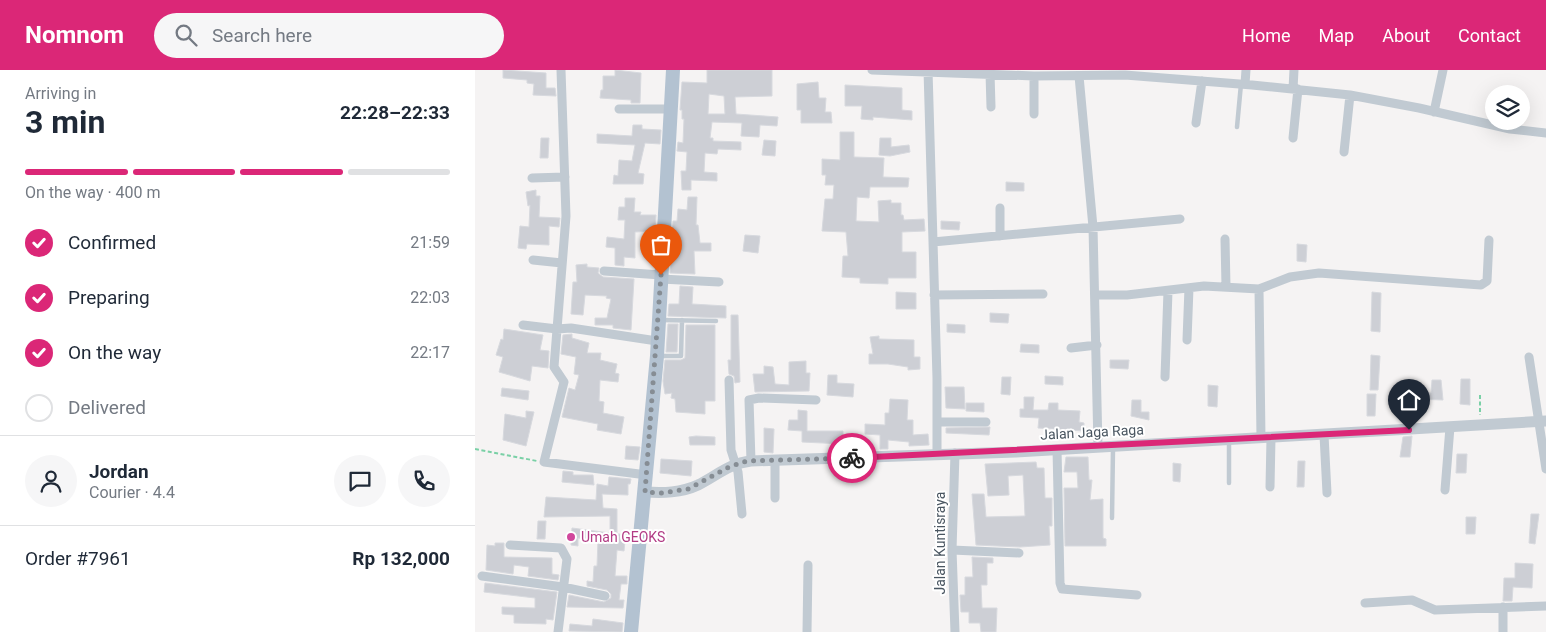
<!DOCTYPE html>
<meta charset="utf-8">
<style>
body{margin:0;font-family:Roboto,sans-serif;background:#f6f6f7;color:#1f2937;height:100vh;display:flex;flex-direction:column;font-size:19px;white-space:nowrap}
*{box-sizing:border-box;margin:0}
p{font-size:16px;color:#747a83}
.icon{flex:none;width:28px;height:28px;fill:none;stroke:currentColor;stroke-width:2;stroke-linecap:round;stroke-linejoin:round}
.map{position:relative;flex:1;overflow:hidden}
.drawer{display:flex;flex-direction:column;background:#fff;width:475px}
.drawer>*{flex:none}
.tools{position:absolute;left:1010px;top:15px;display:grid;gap:10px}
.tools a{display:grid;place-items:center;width:45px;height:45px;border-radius:50%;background:#fff;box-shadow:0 5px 20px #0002;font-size:25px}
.pin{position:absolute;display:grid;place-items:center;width:42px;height:42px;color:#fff;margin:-51px -21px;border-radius:50% 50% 50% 0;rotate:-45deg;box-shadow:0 0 5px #0007}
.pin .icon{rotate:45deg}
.courier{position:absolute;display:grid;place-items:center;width:50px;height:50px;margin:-25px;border:4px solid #db2777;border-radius:50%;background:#fff;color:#222;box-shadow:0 1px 6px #0007}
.overview em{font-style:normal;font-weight:700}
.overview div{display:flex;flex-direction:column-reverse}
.overview{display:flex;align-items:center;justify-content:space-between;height:85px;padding:0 25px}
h1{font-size:32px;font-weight:700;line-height:38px}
.bar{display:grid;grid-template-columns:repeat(4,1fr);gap:8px 5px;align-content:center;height:60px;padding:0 25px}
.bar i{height:6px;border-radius:4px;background:#e0e1e3}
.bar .selected{background:#db2777}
.bar p{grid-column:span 4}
.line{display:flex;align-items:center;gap:12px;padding:0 25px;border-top:1px solid #e0e1e3}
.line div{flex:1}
.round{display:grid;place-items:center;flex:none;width:52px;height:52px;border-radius:26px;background:#f6f6f7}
ol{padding:0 25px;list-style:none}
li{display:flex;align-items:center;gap:15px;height:55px}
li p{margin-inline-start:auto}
li .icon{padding:5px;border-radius:50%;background:#db2777;color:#fff;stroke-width:4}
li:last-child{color:#747a83}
li i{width:28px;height:28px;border:2px solid #e0e1e3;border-radius:50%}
header{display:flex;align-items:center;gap:30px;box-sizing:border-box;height:70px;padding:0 25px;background:#db2777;color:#fff}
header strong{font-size:24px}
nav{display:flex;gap:28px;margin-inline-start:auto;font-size:18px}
.search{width:350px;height:45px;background:#f6f6f7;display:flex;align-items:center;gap:12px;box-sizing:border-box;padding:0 18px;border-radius:28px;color:#747a83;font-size:19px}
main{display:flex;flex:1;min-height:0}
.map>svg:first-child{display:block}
</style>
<header>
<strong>Nomnom</strong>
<div class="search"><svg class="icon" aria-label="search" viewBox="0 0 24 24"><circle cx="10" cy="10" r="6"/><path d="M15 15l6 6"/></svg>Search here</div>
<nav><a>Home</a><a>Map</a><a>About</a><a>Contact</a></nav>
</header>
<main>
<section class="drawer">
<div class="overview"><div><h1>3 min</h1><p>Arriving in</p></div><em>22:28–22:33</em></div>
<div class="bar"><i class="selected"></i><i class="selected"></i><i class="selected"></i><i></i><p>On the way · 400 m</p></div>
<ol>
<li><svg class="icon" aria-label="check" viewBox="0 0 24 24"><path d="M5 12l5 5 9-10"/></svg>Confirmed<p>21:59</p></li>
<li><svg class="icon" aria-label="check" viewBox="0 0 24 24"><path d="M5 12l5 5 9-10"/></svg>Preparing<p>22:03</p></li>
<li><svg class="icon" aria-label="check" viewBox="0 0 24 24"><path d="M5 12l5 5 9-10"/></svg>On the way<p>22:17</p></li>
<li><i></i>Delivered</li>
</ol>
<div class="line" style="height:90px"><a class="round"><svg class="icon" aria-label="person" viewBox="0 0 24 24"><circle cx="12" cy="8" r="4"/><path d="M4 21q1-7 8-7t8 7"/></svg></a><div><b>Jordan</b><p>Courier · 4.4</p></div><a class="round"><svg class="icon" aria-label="chat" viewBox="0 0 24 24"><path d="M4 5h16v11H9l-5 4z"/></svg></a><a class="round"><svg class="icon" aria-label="phone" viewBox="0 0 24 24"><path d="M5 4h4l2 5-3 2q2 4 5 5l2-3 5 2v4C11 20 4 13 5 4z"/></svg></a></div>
<div class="line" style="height:65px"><div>Order #7961</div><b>Rp 132,000</b></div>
</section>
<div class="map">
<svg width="1071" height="562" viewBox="0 0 1071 562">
<rect width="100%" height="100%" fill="#f5f3f3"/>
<!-- building -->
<path fill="#cdcfd5" stroke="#d7d9de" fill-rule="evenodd" d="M28,0L71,3V18H80L81,26L58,25L59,14L52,13V10L28,8Z
M140,0L166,3L165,33H156V30L125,28L126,20H128V6H140Z
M232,0H297V26L260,27L261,44L303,47L302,56L285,55L284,67L266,66L267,53L237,52L235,68H238V71L266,72V80L243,79L242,84L230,83L229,102L242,103V111L216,110V120H207L206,101H211L212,82L202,81L203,72L208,73L209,49H207V40H205L207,12L232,13ZM234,24L249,26L250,44H233Z
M343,12L344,28H351L350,42H356L357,53H326V40H322V14Z
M370,15L427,18V40L437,41V50L398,47V50L386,49L387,36H370Z
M158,55H167V59L186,60L185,74L170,73L163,103L169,104L168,114H138L139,105L143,106L144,90L157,91L160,75L122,73V64L157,66Z
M365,62H379V87L409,88L408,107L434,108L433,117H395L394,128L382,127L381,151L404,152L403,131L416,130V133H426V145H428L429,150L449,149L450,161L427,162V182H441V208H413V214L385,213V208L367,207L368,186H373L371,162L347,161L350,129H358L359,115H350L351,105H347V89L365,90Z
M66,68H74L73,88H65Z
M405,68H416V77L434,75L435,82L415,86L404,85Z
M289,70L301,71L300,86L287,85Z
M531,112L549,113V121H531Z
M61,120V126H65L64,147L85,148L84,157L74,156V175L52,174L51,179L43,178L45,156L54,157L55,135L53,136L51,122Z
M213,127H222L221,155H223L225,173H236V181H219L220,204L195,203L198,151H202L203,139L212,140Z
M150,128H160L159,142H166L165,145H181L180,161L160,162V188L149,187V196L140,195V178L131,177L132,167L149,169L150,150H143L144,137H150Z
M466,151L485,152L484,160L466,159Z
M270,165L285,166L283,183L268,181Z
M822,174L832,175L831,192L822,191Z
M112,194V197L124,198L123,203L128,207L159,209L156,260L138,258V255H120V248H132L136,229L131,228L132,226L110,225L108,245L96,244L98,212H102L101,195Z
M205,216L218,217L217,234L251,236V248L193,246L194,234H204Z
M421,222L441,223V239H421Z
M897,222L906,223L905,262L896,261Z
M515,243L534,244L533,253L515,252Z
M256,245H263L265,312L260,313L259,306L254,304L253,290H256Z
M193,254H203L202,282H191Z
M472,254L490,255V263L472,262Z
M211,255H240V331H230V344L201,342L200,329L196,328L197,323L190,324L188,311L190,290H206L210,288Z
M29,259L68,265L65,280L74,281L73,298L57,296L55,311L24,302L28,287L21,285L26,269L28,270Z
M97,264V268L114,273L112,283H126L125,290L142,294L140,303L144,304L143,312L125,310L124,331L129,332L128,343L149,347L146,364L122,360L123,354L87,347L94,318L100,320L104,305L99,304L101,287L86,284L88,265Z
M404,266V269L439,270V287H445V299L433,300V297L413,294H394V284H398L395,267Z
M546,274L564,275V283L545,282Z
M896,285L905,286L903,320H895Z
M635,290H654L653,299L635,298Z
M331,291V303H335L334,321L280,322L278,304H289V296L298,297L300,314L314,315V292Z
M353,305H362V313L379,314L378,327L352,325Z
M570,306L588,307V315L570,314Z
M527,307H536L535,325L526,324Z
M986,309H995V335L985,334Z
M957,310H966L968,330L940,329L939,342L930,341V336H925L926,317H936L935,322L956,323Z
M733,315L743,316L742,337L733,336Z
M470,317H489L490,339L471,338Z
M27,318L54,321L53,330L26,326Z
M892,324H901L900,346H892Z
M549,327H559L558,340H573L574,333H583V340L605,341L604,352L609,353V361L563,358L564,348L545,347V339H549Z
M415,329L433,330L432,350H438V365L453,364L454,375L434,376V372L413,370V379H405V365L390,364V354L410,355V343H414Z
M657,330H666V342H674V350L656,346Z
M491,333H509V342L491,341Z
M323,340L332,341V361H368V374L327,372V361L313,360L314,350H323Z
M51,341L59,342L51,376L28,370L30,344L51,348Z
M515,357L514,365L471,363V358Z
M289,358L299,359L298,383L289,382Z
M221,366L240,367V375H215L214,367Z
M937,366L935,387H925L928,367Z
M151,376L165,377L163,390L150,389Z
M982,384H992L991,403H981Z
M591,387H613L614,410H617L615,430L628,429V468L631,469V476H590L589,418H603L602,402H589Z
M186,389L217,391L216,406L185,403Z
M823,391H830L829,417H822Z
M561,392L562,398H569L570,428H577V456H574L575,475L545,477L501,475L497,424H509L511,447L550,446L548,405L533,406L534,425L513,426L510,394Z
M698,393L706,394L705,412L698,411Z
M88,401L98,402V405H118L119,415L87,412Z
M134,407L156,409L155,414H153V425L127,424L128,438L142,439V464H156V471H150L149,481L142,480L140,506H152V514H146L144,530H149L148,538L92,537L94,525L129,532L136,528V524L132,520L112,516V511L118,512L119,496H122L123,470L103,468V476L96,475L97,458L135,463V446L69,447L71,427L121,430L122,414L133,416Z
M1056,444H1064L1060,474L1054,473Z
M991,447H1001L1000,464H991Z
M63,451H71L70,469H62Z
M20,473H29V487L77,488V504L84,505L83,510L53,506L54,497L39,495L38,504L11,500L12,475L20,476Z
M497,487L518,488V493H512V515H506L507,538H522L521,562H506L505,553H494V542H486L485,525H490V507H498Z
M1040,493L1058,494L1057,518L1038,517L1037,531H1028L1029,508H1040Z
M10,513L82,522L78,550L71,549V554L39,553V545L27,544V537L60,538V528L9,522Z
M118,549L148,553L147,562L94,561L95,554L117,556Z"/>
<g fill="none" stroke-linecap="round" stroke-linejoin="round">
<!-- path -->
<path stroke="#7ad0a6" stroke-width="2" stroke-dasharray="4 2.5" stroke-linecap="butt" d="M1005,325V345
M0,379L62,391"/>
<!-- service -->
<path stroke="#c1cad2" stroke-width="4.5" d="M762,57L766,14
M185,250L241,251
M184,286H206L207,250
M754,413V371
M637,448L638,378"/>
<!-- minor -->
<path stroke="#c1cad2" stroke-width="9" d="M86,0L91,146L79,297L89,312L69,392L172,405
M397,0L559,6L650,5L777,15L875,25L944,38L1035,59L1071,63
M453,0L462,308V385
M515,3L516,37
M559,6V44
M604,6L618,157L623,377
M770,14L771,0
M818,19L819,0
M144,39H196
M959,42L968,0
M721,53L727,11
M818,68L823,19
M869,82L875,25
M57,108L90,107
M525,138V166
M750,169L751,216
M458,172L705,149
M58,190L87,193
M129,201L186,205
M186,209L244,212
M784,219L786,368
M459,225L568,224
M620,225H652L729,216L784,219L815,207L844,203L1006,215L1012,211L1014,170
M48,255L82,259L96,258L182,271
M712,270L714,218
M596,278L622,275
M1054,287L1071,399
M690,307L693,221
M254,310L256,380L263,402L267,444
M462,352H511
M849,365L852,423
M582,379L585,513L587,519L662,525
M276,391L274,330L284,328L341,330
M795,417L796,368
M970,420L975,357
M300,428V391
M35,475L86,478L92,489L83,562
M477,480L544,483
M7,506L88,517L130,526
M890,533L937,530L960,540L1071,536
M1028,537V562
M332,562L333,495
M480,562L477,480L480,383"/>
<!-- tertiary -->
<path stroke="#c1cad2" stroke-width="11" d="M170,422C188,423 206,423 223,415C241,406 255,393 276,391L541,382L1071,351"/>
<!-- primary -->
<path stroke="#b3c2d1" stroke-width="14" d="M156,562L182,286L198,0"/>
</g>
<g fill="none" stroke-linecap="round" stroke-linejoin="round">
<!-- done -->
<path stroke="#868d94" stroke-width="5" stroke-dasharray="0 9" d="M186,205L170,422L186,423L213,419L254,397L272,391L377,388"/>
<!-- route -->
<path stroke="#db2777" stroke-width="6" d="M377,388L934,360"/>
</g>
<!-- markers -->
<circle fill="#d1479c" stroke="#fff" stroke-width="2" cx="96" cy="467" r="5"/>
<g text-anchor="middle" stroke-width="4" stroke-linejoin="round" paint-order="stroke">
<!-- street labels -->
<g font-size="14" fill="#4a5661" stroke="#fff">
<text transform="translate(617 362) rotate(-3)" y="5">Jalan Jaga Raga</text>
<text transform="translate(465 473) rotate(-90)" y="5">Jalan Kuntisraya</text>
</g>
<!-- hotel labels -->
<g font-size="14" fill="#b23c85" stroke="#fff" text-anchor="start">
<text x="106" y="472">Umah GEOKS</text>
</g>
</g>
</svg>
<div class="tools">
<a><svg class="icon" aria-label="layers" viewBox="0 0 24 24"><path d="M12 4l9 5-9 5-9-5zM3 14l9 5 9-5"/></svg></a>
</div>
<div class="pin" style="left:186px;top:205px;background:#ea580c"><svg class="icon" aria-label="bag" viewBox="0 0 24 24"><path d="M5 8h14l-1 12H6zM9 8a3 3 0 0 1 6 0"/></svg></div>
<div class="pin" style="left:934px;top:360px;background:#1f2937"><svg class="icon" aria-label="home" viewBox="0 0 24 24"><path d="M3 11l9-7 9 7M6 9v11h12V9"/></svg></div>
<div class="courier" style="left:377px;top:388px"><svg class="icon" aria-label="bike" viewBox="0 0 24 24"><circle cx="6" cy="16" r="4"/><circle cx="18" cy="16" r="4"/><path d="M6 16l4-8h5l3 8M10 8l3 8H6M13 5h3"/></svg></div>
</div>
</main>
